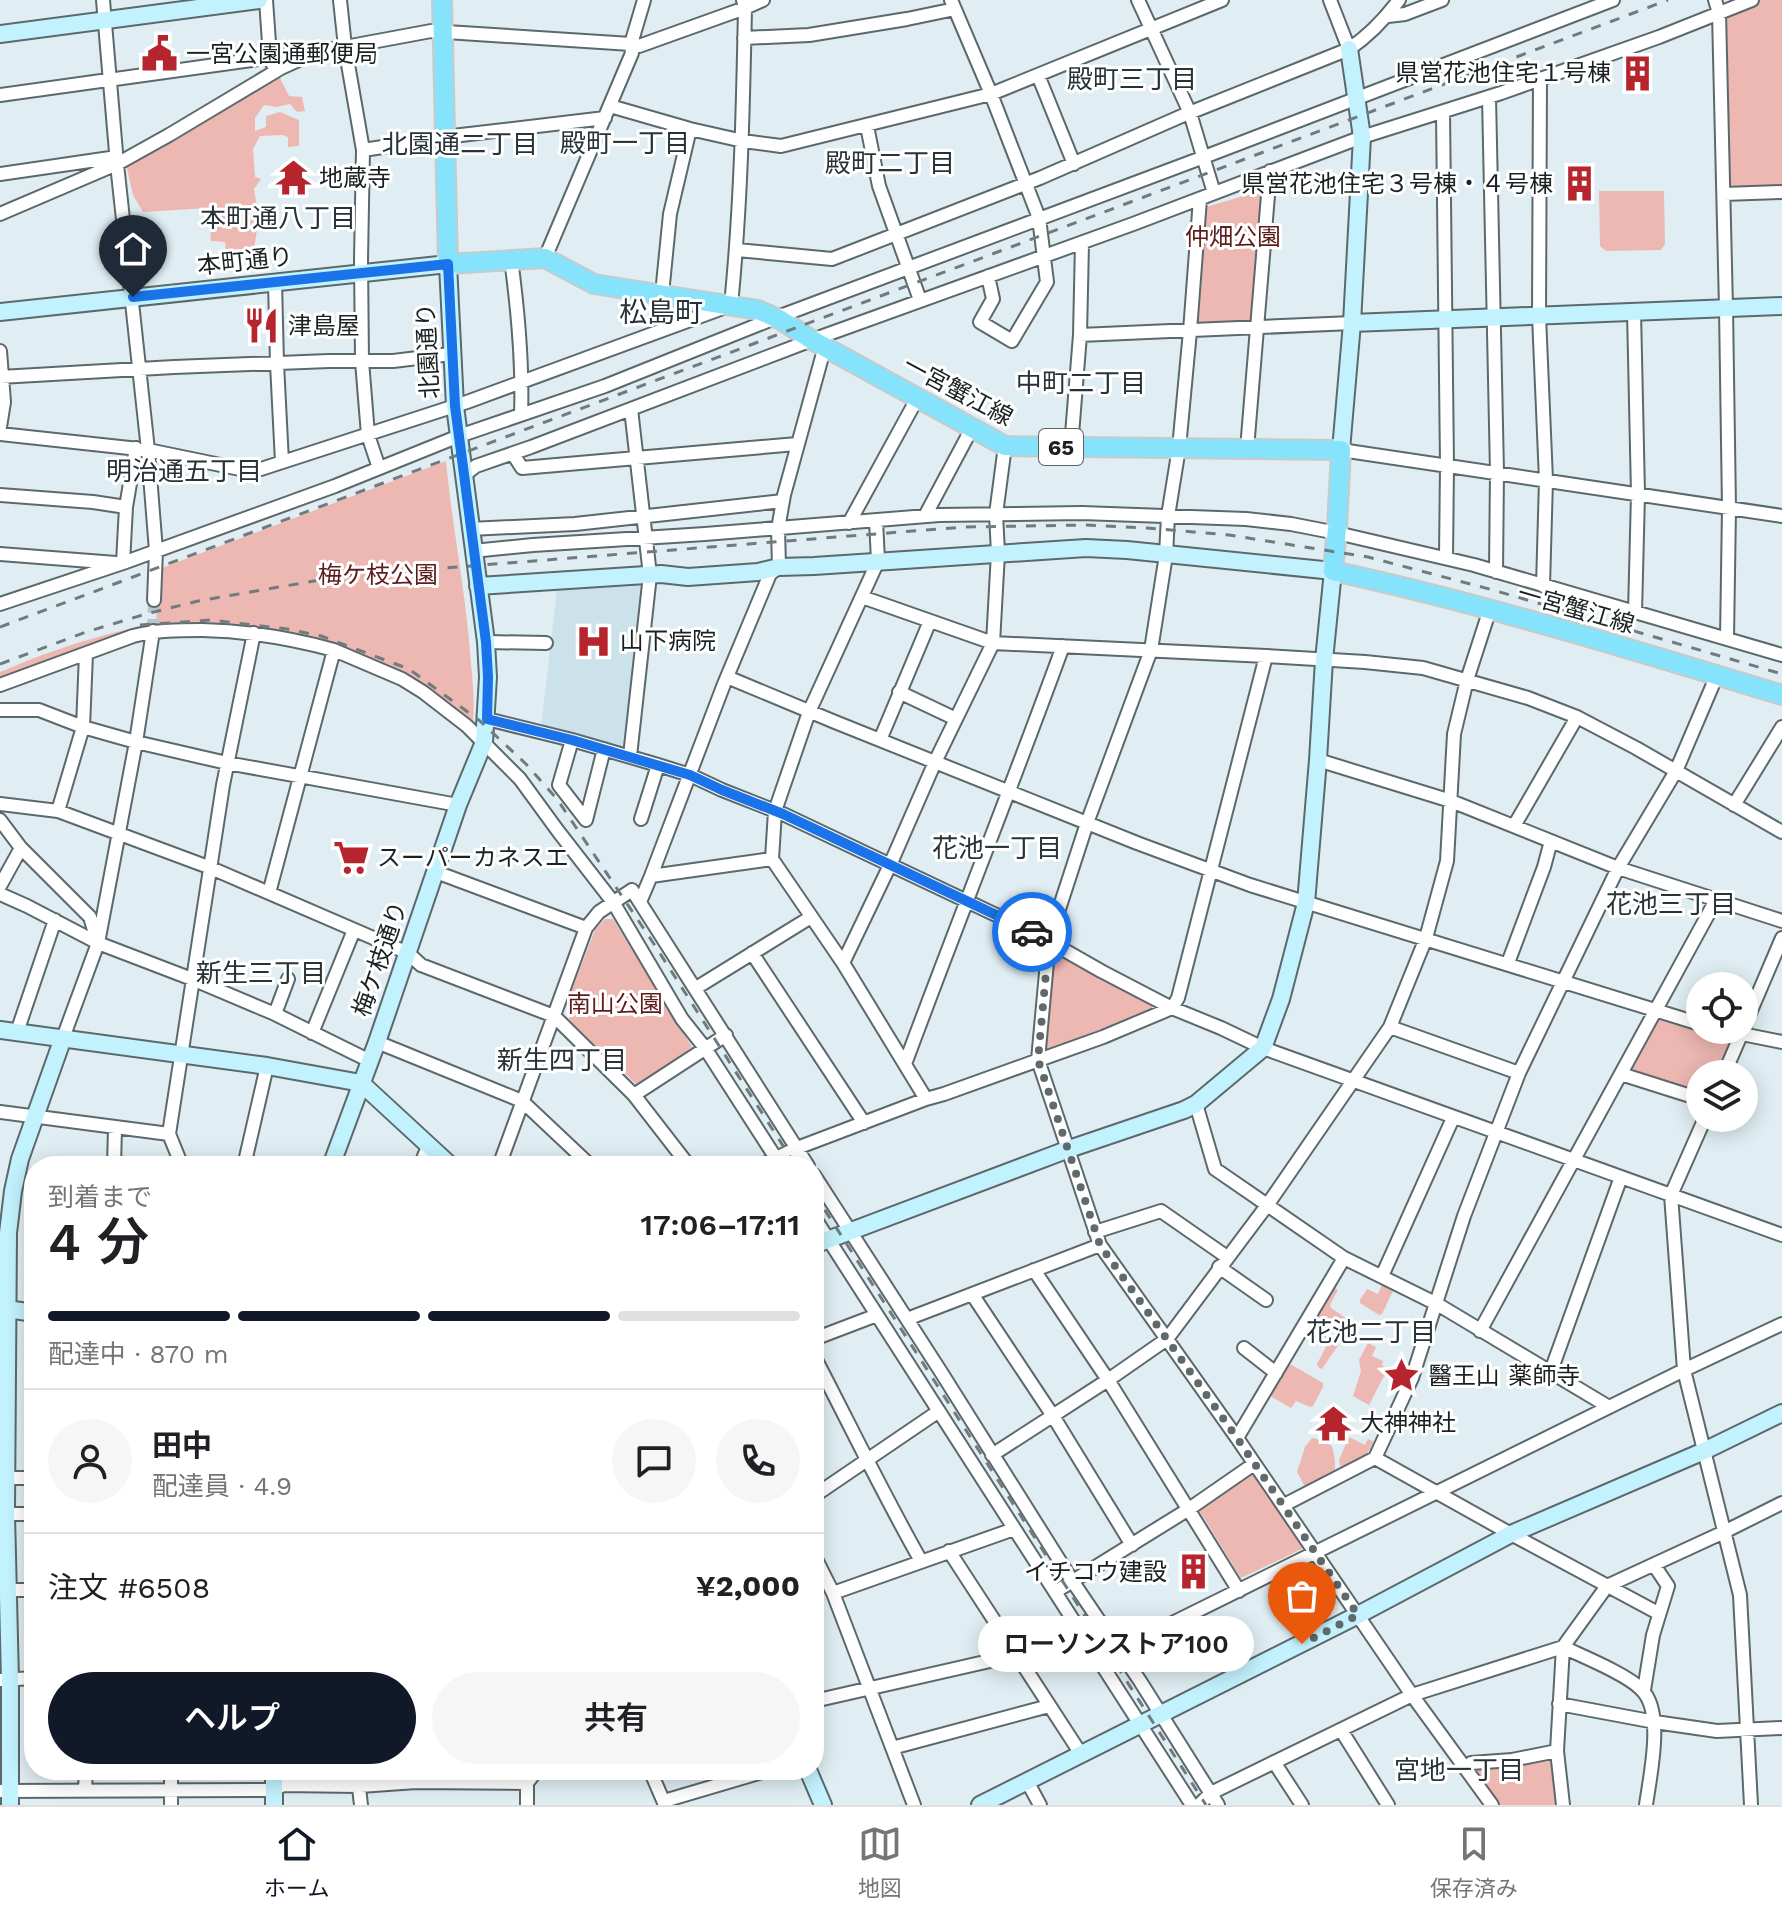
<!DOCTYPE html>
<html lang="ja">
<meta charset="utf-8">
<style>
body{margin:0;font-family:"Work Sans","Noto Sans JP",sans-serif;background:#f6f6f6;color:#202124;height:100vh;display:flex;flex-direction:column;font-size:30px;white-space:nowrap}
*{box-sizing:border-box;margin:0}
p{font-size:26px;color:#757577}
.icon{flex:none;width:44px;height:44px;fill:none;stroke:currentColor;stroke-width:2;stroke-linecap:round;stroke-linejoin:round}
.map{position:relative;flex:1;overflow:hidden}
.drawer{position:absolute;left:24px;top:1156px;width:800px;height:624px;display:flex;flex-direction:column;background:#fff;border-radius:32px;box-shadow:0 4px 20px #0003}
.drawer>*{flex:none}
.tools{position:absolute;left:1686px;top:972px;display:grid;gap:16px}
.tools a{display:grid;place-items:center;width:72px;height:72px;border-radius:50%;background:#fff;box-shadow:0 4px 20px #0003;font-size:40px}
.pin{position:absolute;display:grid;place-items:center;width:68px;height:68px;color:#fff;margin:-82px -34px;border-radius:50% 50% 50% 0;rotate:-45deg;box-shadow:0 0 8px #0007}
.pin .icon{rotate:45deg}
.courier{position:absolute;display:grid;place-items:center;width:80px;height:80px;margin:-40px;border:6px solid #1a73e8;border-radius:50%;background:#fff;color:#222;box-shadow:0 2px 10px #0007}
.bubble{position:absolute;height:56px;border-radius:28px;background:#fff;box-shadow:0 4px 20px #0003;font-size:26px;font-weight:600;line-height:56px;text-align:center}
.overview em{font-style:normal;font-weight:600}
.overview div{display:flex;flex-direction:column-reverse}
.overview{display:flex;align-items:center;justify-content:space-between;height:136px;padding:0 24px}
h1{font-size:52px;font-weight:600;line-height:60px}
.bar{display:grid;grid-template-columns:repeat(4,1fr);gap:12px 8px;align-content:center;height:96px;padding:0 24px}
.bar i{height:10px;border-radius:6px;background:#e0e0e0}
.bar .active{background:#111827}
.bar p{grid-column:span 4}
.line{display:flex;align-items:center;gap:20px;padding:0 24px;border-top:2px solid #e0e0e0}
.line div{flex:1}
.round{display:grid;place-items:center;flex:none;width:84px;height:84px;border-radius:42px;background:#f6f6f6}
.cta{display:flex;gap:16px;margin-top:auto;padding:16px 24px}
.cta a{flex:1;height:92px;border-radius:48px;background:#111827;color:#fff;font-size:32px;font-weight:600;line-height:92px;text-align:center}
.cta a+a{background:#f6f6f6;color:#202124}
.dock{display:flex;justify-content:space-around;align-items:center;height:112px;border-top:2px solid #e0e0e0;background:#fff;font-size:22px;color:#757577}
.dock a{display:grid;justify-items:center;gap:4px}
.dock .active{color:#111827}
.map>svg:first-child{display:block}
</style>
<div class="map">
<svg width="1782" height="1805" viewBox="0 0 1782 1805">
<rect width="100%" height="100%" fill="#e0eef3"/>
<!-- built -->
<path fill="#cbe2ea" d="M643,584L626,749L541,727L557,589Z"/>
<!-- green -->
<path fill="#edb7b2" d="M1760,0H1782V191L1725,192L1724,14Z
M279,76L289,96L302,97L305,111L297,112L290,104L276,107L264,105L255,118V131L266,127V116L280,112L299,120V146L288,147V137L282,135L260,136L253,149L255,177L261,179L254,189L258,214L275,213L274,219L258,223L254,249L226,250L225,242L211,241L209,208L143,212L133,195L126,164Z
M1270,188L1255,320L1198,323L1203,208Z
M1599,191H1664L1665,244L1661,250L1606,251L1600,246Z
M446,461C452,525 465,588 470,652C472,675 475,698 473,721L402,672L326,642L242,626L212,624L156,626L159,569Z
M129,629L133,632L0,681V672C42,654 85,639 129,629Z
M605,919H613L692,1047L638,1086L570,1022L566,1005L595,930Z
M1055,950L1148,1001L1152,1005V1009L1045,1051Z
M1658,1016L1734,1039L1717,1074H1700V1094L1630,1071Z
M1382,1285L1392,1289L1393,1291L1382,1314L1379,1315L1360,1303V1300L1367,1289L1378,1294Z
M1333,1287L1338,1290L1330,1305L1331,1308L1346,1318L1342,1326L1334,1323L1328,1332V1335L1338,1341L1339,1344L1322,1369L1318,1367L1317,1364L1327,1345L1318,1340L1317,1337L1324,1322L1319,1318L1318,1314Z
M1368,1343L1376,1347L1372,1356L1383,1361L1382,1365L1395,1372L1392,1380L1384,1376L1369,1405L1353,1396L1361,1371L1359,1360Z
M1287,1365H1292L1323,1383V1387L1313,1406L1310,1407L1296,1401L1291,1408L1272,1397L1271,1395Z
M1349,1437L1365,1445L1368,1439L1373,1441V1443L1366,1456L1341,1469L1339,1460Z
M1312,1438H1314L1331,1445C1335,1453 1335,1463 1335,1471L1306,1486L1304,1485L1297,1472L1305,1447Z
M1252,1471L1306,1547L1241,1578L1197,1507Z
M1546,1758L1551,1759L1555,1763V1805H1499L1476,1771L1478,1767Z"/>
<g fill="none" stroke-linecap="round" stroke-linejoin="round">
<!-- street-tunnel -->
<path stroke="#b9c5c9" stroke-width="12" stroke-dasharray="12 6" stroke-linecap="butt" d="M153,631L154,600"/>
<defs>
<path id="street" d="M103,0L117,164L148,450L156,551L154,600
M266,0L270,57L273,65
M340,0L345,47L363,150L361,260L362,361L368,435L379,468
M951,0L991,94L1039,218L1047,282L1012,341L980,322L993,299L988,276
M1138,0L1190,113L1214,193
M1330,0L1349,49
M1715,0L1719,13L1726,308L1729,508L1727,639
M1388,16L1405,14L1442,0
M744,38L809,35L907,19L955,9
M1038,75L1074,164
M1540,79L1539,316L1546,480L1543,586
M0,95L345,47L431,31L631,44L639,46L745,8L763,0
M1489,97L1497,472L1496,572
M610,106L690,129L743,141L781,146L991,94L1222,0
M1443,112L1447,465L1446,558
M867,126L879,186L920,300
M363,150L461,135L605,118
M0,174L117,157
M1724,194L1782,192
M1200,199L1190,331L1179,448L1168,516L1166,555L1151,650L1087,823L1049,940L1038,1060L1100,1245L1237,1438L1412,1695L1492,1805
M0,214L117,164L169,135L281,68L303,58
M737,250L832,259L1040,178L1184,115L1349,49C1370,35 1384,20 1399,0
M545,258L632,53L631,44L644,0
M511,259C518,311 523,361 521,414
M275,282L277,364L282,462
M662,294L670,214L690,129
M1634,311L1638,494L1635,613
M1080,335L1352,323
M0,351L4,402L0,427
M0,377L174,367L329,361H393L451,354
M0,434L148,450L240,469H261L467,402L731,305C741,205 743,108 745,8L743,0
M1071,447L1080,335L1082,243
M1247,449L1270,171
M1341,450L1782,516
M513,454L522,468L797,444
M463,476L476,466L531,447L812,340L1133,224L1309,157L1362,137L1501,93L1659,37L1752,0
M0,495L93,502L126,507
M925,516L972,428
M876,520L878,561L809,712L775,811L772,859L843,963L926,1099
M849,523L918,397
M470,529L575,524L783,501
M473,551L533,545L705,534L939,515L1082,513L1246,519L1291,524L1337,533L1474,565L1782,655
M0,554L116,563
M123,563L126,507L136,448
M862,597L993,643L1266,656L1365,662L1423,668L1528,698L1577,717L1636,748L1782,832
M0,604L123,563L335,486L459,436L605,386L775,318L1204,157L1613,0
M486,642L546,643
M727,677L835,722L1137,843L1250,885L1700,1024
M0,685L133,636C157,630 178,630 202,630C248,631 290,638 334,650L402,679L423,692L467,726L520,779L558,831L613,902L682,1019L705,1048L781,1166
M899,692L956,719
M0,710H39L83,727L136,742L227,763L458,805
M487,719L572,740L658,765L690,775L722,790L783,814L1036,934L1101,971L1172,1008L1221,1028L1263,1048L1782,1235
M572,740L559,785L586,820L604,749
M880,740L930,621
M630,756L650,575L631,409
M1318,760L1451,801L1618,868L1782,921
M0,804L58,811L211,868L408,953L421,965L554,1016L634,1095L689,1166
M1734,805L1782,727
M58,811L83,727L86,654
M641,819L658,765
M0,820L21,848L90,917L97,940
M1514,826L1577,717
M436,872L586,928
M651,876L772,859
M0,886L21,848
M269,893L334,650
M0,894L27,906L98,943L192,979L275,1014L370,1061
M640,902L651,876L724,684L770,574L779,567L778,529L784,495L825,346
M752,953L864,1123
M843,963L890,865L935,762L993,643L998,553L996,514L1005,446
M1508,963L1544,867L1551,841
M696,988L811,917
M275,1014L288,979
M1390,1027L1519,1073
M1744,1027L1782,938
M1722,1030L1782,1042
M17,1032L55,920
M312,1033L354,930
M63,1038L98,943L136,742L153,631
M377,1042L522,1101L591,1166
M905,1064C957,924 1012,786 1063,646
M1621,1074L1700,1099
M1724,1074L1743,1030
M634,1095L726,1035
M1196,1104L1215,1169L1344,1258L1437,1304L1609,1407
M0,1112L169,1134
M1705,1118L1671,1195L1684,1370L1740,1595L1751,1805
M114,1166L115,1128
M182,1166L169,1134L223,785L254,633
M244,1166L267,1066
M420,1166L429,1144
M499,1166L586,928L599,912L632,890L808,1166
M760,1166L797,1148L926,1099L944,1094L1103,1037L1172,1008L1178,998L1266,656
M814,1175L941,1372L1073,1582L1140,1681L1218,1805
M814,1217L1192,1805
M1095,1232L1161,1211L1227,1257
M1219,1267L1266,1300
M1034,1270L1108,1380L1239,1591
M1382,1276L1453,1118
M972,1294L1053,1416L1132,1545
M907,1319L1100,1245
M1480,1331L1716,900
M814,1339L877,1315
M1244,1348L1276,1373
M814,1356C850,1425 883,1494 921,1561
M1551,1371L1621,1177
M1237,1438L1344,1258
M992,1455L1108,1380L1167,1339L1268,1204L1390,1027L1426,938L1447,861L1454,734L1467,680L1490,609
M1375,1458L1511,1534L1658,1613
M7,1478H34
M814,1496L939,1411
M1284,1505L1375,1458L1412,1378L1464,1216L1519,1073L1618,868L1676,771L1717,675
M6,1514H34
M949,1551L1081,1754
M814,1555L833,1593L914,1805
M0,1590H34
M1055,1592L1189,1509L1254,1464
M833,1593L1014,1529
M1118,1650L1684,1370L1782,1324
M0,1680L34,1678
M1644,1690L1653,1635L1668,1586L1654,1565
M814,1701L1086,1639
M1559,1704L1655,1722L1717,1731L1782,1728
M1341,1730L1388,1805
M892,1748L1049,1706
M1274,1762L1302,1805
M1467,1768L1471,1763L1512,1760L1557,1751
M357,1770L361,1805
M650,1770L665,1805
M1027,1781L1040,1805
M85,1790L86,1770
M0,1791L274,1790L283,1785L360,1786L416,1782L527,1783
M664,1801L769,1770
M171,1805V1770
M527,1805V1783L537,1770
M1199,1805L1211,1793L1412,1695L1563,1647L1607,1586L1724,1532L1782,1503
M1563,1805L1557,1751L1563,1647C1584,1657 1626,1674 1641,1689C1665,1711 1650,1775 1646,1805"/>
<path id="secondary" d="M0,34L259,0
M0,312L448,264L455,406L486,642L488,677L484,742L458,805L377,1042L331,1166
M1352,323L1782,306
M1341,450L1352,323L1362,137L1349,49
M478,586L661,574L688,577L758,572L779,567L814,566L1086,548L1127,550L1333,571L1324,660L1318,760L1306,903L1281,999L1263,1048L1196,1104L1184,1110L1069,1149L814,1245
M0,1030L267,1066L361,1083L451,1166
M0,1308L34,1313
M274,1770V1805
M808,1770L823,1805
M10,1805V1680L6,1514L8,1233L13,1191L20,1159L63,1038
M980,1805L1358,1615L1511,1534L1704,1451L1782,1413"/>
<path id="primary" d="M442,0L448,264L545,258L594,284L758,310L781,320L812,340L1005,446L1341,450L1337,528L1333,571C1485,604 1633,650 1782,695"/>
</defs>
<!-- street casing -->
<use href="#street" stroke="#5c686c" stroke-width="16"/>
<!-- secondary casing -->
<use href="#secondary" stroke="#5c686c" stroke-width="20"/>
<!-- primary casing -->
<use href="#primary" stroke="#c8caca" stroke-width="22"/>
<!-- street -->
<use href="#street" stroke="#fff" stroke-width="12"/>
<!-- secondary -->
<use href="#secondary" stroke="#c2f2fd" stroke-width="16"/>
<!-- primary -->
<use href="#primary" stroke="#85e4fb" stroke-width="18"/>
<!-- rail -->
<path stroke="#717b7e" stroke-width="3" stroke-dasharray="10 10" stroke-linecap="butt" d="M140,625L211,620L287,629L321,636L409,669L480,721L526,764L557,799L652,941L796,1166
M0,627L1668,0
M0,664L86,632L146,614L198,601L343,576L964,527L1086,525L1147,528L1229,535L1368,557L1493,590L1782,674
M814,1193L1206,1805"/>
</g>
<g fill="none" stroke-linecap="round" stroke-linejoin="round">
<!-- done -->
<path stroke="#60696b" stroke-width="8" stroke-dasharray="0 14.4" d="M1032,932L1049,940L1038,1060L1100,1245L1237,1438L1358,1615L1302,1644"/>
<!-- route -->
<path stroke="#1a73e8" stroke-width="10" d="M133,297L448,264L455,406L486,642L488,677L487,719L572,740L690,775L722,790L783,814L1032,932"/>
</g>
<!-- icons -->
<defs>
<symbol id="civic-bare" viewBox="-9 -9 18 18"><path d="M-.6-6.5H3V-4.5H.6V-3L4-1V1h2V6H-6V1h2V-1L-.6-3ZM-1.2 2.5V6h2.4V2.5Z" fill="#b6252d" stroke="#fff" stroke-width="2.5" paint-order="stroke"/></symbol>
<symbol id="building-bare" viewBox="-9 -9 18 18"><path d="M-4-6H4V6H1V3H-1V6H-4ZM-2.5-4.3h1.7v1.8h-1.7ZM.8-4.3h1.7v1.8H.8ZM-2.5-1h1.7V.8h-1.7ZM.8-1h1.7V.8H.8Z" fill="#b6252d" stroke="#fff" stroke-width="2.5" paint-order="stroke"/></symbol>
<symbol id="temple-bare" viewBox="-9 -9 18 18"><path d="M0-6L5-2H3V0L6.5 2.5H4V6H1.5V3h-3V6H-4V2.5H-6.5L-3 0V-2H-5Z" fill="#b6252d" stroke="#fff" stroke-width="2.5" paint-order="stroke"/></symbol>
<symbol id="restaurant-bare" viewBox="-9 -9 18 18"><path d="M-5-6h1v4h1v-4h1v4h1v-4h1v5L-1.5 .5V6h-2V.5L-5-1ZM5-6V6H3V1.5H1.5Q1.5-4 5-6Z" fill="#b6252d" stroke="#fff" stroke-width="2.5" paint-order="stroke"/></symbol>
<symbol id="hospital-bare" viewBox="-9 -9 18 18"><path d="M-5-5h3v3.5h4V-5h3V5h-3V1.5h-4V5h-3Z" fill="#b6252d" stroke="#fff" stroke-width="2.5" paint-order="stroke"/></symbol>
<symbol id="supermarket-bare" viewBox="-9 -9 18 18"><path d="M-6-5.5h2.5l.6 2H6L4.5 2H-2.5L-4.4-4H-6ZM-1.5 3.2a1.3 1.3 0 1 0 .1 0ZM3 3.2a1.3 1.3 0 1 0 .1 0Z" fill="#b6252d" stroke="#fff" stroke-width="2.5" paint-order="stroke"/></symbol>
<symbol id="sight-bare" viewBox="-9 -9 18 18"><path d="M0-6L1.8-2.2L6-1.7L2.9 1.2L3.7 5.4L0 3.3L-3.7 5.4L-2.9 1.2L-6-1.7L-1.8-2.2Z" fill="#b6252d" stroke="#fff" stroke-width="2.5" paint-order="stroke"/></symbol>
</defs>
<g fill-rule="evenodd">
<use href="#civic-bare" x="134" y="28" width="51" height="51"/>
<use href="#building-bare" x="1612" y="48" width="51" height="51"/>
<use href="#temple-bare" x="268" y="152" width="51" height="51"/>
<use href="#building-bare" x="1554" y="158" width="51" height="51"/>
<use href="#restaurant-bare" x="236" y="300" width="51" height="51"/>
<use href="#hospital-bare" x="568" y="616" width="51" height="51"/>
<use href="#supermarket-bare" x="326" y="832" width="51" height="51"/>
<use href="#sight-bare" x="1376" y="1350" width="51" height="51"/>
<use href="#temple-bare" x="1308" y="1398" width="51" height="51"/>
<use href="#building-bare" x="1168" y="1546" width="51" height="51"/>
</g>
<g text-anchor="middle" stroke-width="6" stroke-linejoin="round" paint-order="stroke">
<!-- shield labels -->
<rect fill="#fff" stroke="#5f6464" stroke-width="2" x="1039" y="429" width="44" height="36" rx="6"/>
<g font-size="22" font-weight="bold" fill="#1b2122">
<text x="1061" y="455">65</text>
</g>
<!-- poi labels -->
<g font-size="24" fill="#1b2122" stroke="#fff" text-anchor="start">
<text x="186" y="62">一宮公園通郵便局</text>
<text x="1611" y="81" text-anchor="end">県営花池住宅１号棟</text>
<text x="319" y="186">地蔵寺</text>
<text x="1553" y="192" text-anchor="end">県営花池住宅３号棟・４号棟</text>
<text x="288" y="334">津島屋</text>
<text x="620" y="649">山下病院</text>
<text x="377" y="866">スーパーカネスエ</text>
<text x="1428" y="1384">醫王山 薬師寺</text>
<text x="1360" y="1431">大神神社</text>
<text x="1167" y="1580" text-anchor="end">イチコウ建設</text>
</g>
<!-- park labels -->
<g font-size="24" fill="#5c1c1c" stroke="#fff">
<text x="1233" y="245">仲畑公園</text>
<text x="378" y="583">梅ケ枝公園</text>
<text x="615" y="1012">南山公園</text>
</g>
<!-- street labels -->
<g font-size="24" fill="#1b2122" stroke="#fff">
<text transform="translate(245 261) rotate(-6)" y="8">本町通り</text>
<text transform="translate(428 351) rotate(-93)" y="8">北園通り</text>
<text transform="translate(958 391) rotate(28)" y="8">一宮蟹江線</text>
<text transform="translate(1576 609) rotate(16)" y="8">一宮蟹江線</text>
<text transform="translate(380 959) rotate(-71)" y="8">梅ケ枝通り</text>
</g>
<!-- neighbourhood labels -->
<g font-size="26" fill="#273337" stroke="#fff">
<text x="1132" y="88">殿町三丁目</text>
<text x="625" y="152">殿町一丁目</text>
<text x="460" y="153">北園通二丁目</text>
<text x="890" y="172">殿町二丁目</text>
<text x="278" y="227">本町通八丁目</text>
<text x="1081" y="392">中町二丁目</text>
<text x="184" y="480">明治通五丁目</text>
<text x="997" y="857">花池一丁目</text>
<text x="1671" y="913">花池三丁目</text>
<text x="261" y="982">新生三丁目</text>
<text x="562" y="1069">新生四丁目</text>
<text x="1371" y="1341">花池二丁目</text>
<text x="1459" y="1779">宮地一丁目</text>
</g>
<!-- quarter labels -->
<g font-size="28" fill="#273337" stroke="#fff">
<text x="661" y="322">松島町</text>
</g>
</g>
</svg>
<div class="tools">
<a><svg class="icon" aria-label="locate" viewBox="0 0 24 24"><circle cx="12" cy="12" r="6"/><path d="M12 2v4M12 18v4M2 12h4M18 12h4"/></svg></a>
<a><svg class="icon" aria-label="layers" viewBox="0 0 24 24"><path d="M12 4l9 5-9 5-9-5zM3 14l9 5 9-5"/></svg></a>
</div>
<div class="pin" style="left:1302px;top:1644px;background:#ea580c"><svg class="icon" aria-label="bag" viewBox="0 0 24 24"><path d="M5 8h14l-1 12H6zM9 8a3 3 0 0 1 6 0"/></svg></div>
<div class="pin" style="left:133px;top:297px;background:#1f2937"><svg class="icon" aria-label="home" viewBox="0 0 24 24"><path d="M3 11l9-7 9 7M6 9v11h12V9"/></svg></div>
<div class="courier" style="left:1032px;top:932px"><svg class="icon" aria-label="car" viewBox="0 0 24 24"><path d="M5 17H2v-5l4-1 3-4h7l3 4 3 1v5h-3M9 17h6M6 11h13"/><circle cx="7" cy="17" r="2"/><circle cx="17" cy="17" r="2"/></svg></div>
<div class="bubble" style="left:978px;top:1616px;width:276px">ローソンストア100</div>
<section class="drawer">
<div class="overview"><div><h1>4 分</h1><p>到着まで</p></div><em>17:06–17:11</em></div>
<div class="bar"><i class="active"></i><i class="active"></i><i class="active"></i><i></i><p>配達中 · 870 m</p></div>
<div class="line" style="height:144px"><a class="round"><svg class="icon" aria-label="person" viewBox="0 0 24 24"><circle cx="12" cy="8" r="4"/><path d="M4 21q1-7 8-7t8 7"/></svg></a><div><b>田中</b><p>配達員 · 4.9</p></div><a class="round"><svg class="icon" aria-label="chat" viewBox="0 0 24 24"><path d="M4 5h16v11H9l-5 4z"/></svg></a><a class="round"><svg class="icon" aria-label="phone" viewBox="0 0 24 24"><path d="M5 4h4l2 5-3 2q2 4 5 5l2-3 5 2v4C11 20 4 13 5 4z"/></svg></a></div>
<div class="line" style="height:104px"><div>注文 #6508</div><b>¥2,000</b></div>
<div class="cta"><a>ヘルプ</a><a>共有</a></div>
</section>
</div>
<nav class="dock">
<a class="active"><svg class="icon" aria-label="home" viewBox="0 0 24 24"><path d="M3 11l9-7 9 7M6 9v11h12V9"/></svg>ホーム</a>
<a><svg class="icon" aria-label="map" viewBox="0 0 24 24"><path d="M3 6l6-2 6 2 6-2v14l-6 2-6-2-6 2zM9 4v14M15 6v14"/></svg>地図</a>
<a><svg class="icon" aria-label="saved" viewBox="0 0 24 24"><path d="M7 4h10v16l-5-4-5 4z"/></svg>保存済み</a>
</nav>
